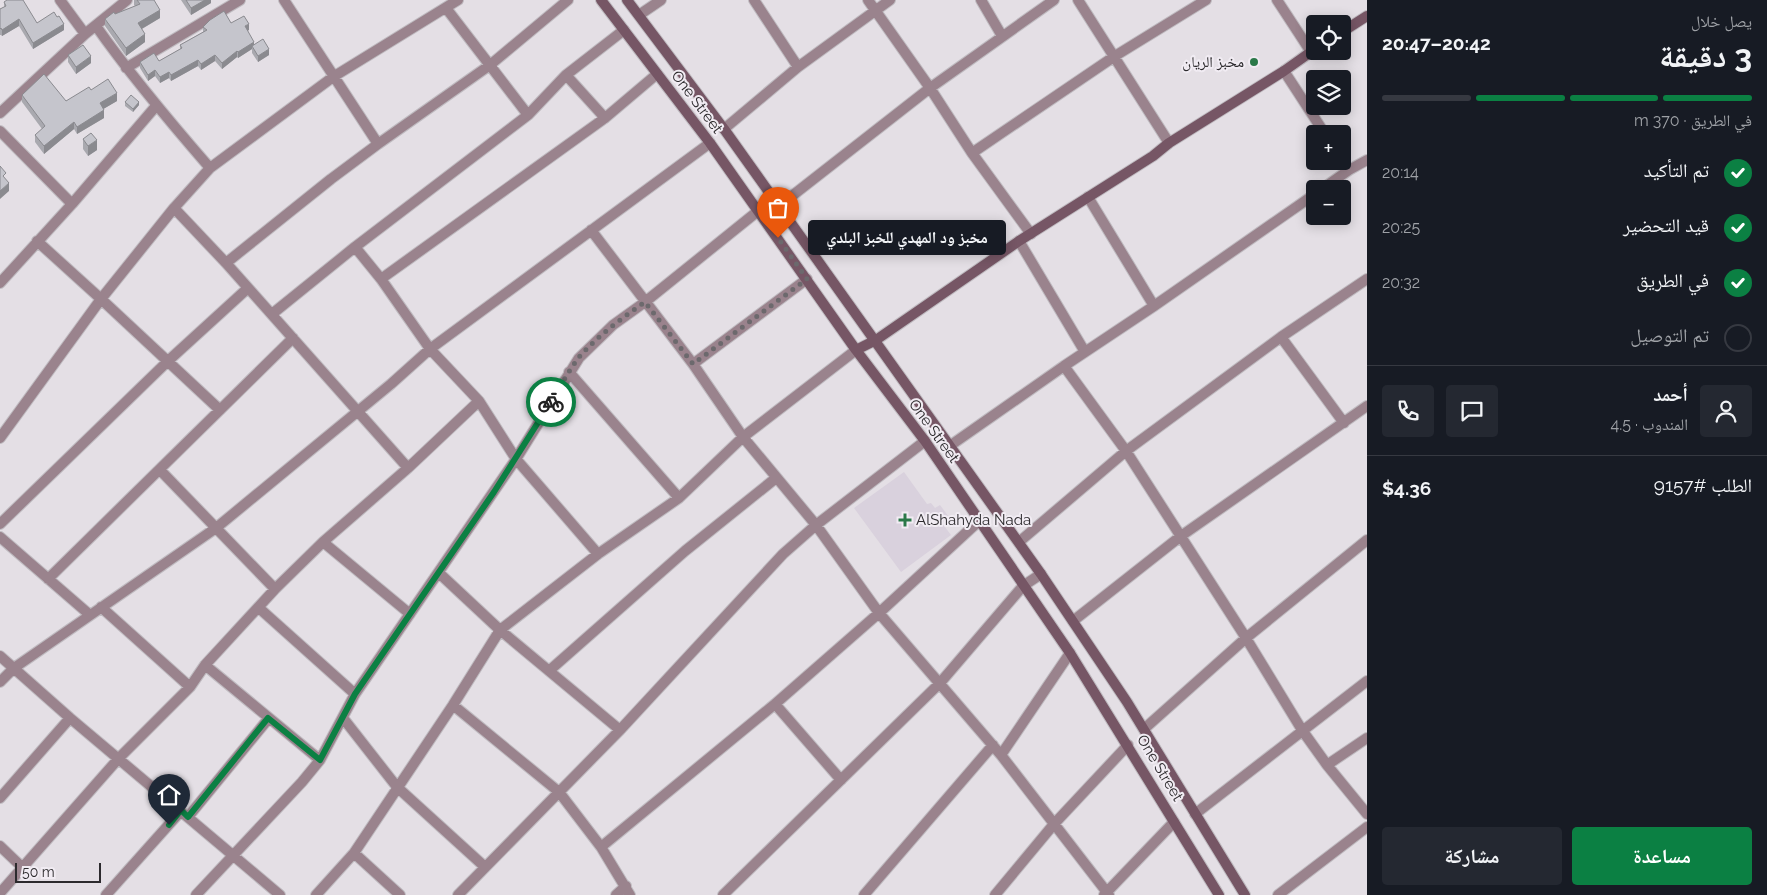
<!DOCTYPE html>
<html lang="ar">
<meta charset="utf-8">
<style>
body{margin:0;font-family:Raleway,"Noto Naskh Arabic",sans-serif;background:#242831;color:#f1f3f6;direction:rtl;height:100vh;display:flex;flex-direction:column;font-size:19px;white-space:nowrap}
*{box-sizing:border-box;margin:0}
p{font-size:16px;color:#9ea1a6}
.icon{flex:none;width:28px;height:28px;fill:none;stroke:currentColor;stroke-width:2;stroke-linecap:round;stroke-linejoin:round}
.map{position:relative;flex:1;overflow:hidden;direction:ltr}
.side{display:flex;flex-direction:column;background:#171b24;width:400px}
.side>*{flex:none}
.buttons{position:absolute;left:1306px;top:15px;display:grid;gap:10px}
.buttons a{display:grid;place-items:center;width:45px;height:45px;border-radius:5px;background:#171b24;box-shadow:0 2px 12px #0003;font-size:25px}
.scale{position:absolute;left:15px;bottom:12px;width:86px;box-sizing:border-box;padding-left:5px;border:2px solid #2c2a2d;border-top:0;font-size:14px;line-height:18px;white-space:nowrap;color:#2c2a2d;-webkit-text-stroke:4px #f1ecf3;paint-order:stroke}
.pin{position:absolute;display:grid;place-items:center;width:42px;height:42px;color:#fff;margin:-51px -21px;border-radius:50% 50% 50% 0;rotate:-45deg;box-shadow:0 0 5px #0007}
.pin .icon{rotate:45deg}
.courier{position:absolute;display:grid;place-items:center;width:50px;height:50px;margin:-25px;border:4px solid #0b8043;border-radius:50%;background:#fff;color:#222;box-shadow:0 1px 6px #0007}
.bubble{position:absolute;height:35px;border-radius:5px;background:#171b24;box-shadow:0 2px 12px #0003;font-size:16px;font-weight:700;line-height:35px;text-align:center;direction:rtl}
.head em{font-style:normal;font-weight:700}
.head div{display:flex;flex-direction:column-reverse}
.head{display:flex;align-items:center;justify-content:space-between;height:85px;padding:0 15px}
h1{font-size:32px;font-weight:700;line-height:38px}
.bar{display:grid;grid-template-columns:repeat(4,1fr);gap:8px 5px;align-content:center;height:60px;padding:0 15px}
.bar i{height:6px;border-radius:4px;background:#363941}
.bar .selected{background:#0b8043}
.bar p{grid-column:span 4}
.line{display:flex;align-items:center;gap:12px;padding:0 15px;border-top:1px solid #363941}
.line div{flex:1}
.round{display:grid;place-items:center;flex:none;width:52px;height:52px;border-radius:5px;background:#242831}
ol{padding:0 15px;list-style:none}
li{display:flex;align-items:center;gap:15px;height:55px}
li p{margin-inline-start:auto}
li .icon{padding:5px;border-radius:50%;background:#0b8043;color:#fff;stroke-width:4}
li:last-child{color:#9ea1a6}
li i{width:28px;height:28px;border:2px solid #363941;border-radius:50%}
.action{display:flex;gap:10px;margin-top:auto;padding:10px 15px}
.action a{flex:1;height:58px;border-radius:5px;background:#0b8043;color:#fff;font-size:20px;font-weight:700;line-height:58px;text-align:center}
.action a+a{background:#242831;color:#f1f3f6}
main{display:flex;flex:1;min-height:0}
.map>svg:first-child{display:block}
</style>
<main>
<section class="side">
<div class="head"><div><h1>3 دقيقة</h1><p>يصل خلال</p></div><em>20:42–20:47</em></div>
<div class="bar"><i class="selected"></i><i class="selected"></i><i class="selected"></i><i></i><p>في الطريق · 370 m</p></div>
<ol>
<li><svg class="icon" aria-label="check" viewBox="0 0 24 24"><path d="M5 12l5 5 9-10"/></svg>تم التأكيد<p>20:14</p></li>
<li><svg class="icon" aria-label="check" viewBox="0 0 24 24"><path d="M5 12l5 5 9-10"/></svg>قيد التحضير<p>20:25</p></li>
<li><svg class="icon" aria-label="check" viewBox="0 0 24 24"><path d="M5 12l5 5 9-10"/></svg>في الطريق<p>20:32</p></li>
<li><i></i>تم التوصيل</li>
</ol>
<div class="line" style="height:90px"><a class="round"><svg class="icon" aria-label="person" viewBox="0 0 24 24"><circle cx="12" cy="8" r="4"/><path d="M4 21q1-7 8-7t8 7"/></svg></a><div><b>أحمد</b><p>المندوب · 4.5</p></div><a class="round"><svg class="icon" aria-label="chat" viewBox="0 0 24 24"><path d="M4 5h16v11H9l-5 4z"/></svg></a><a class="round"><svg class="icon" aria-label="phone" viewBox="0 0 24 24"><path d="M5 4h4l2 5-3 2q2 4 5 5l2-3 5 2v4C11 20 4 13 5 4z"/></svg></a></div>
<div class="line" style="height:65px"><div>الطلب #9157</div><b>$4.36</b></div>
<div class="action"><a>مساعدة</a><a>مشاركة</a></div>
</section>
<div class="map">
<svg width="1367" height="895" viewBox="0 0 1367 895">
<rect width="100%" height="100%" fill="#e4dfe5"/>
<!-- built -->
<path fill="#d9d1dd" d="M904,472L927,504L931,503L935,508L940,505L949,517L942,523L951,535L901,572L854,508Z"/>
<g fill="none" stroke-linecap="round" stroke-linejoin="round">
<defs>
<path id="street" d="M60,0L85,34
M284,0L378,144
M754,0L798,67
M868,0L930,88L972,153L1031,234
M981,0L1002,36
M1078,0L1169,143
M1277,0L1311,52
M446,8L528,115
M639,15L661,0
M96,26C131,76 170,122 210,168
M126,68L240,0
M1284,71L1325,134
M566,75L605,118
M0,113L85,34L127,0
M724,129L798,67L890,0
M0,131L72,204
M972,153L1115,56L1206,0
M1322,189L1349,170L1367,160
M1088,197L1154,306
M779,206L930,88L1054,0
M174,208L226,263L408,468
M591,230L693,364L743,437L816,525L879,613L1001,755L1109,895
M37,241L101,299L220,410
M1019,241L1085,352
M355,247L381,279L430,349L479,401L516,459L598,554
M226,263L331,179L378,144L490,65L568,0
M381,279L605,118L657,74
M0,283L72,204L156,106
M272,314L355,247L528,115L566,75L624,30
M1281,337L1344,423
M693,364L807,279
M1064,366L1126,451L1246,638L1302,730L1327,765L1367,814
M569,372L679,498
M0,438L101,299L174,208L210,168L333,77L458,0
M951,445L1064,366L1154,306L1315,194
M160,470L275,589
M0,524L168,361L248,288
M0,537L90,615
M323,542L410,614
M1019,542L1126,451L1281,337L1367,279
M439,573L500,630L620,730
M48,579L293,338
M101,607L190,687
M259,608L355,694
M1073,621L1181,536L1367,406
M0,656L70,718L280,895
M205,665L320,760
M550,670L685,551L776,478
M0,682L14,668L216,528L391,384L430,349L710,143
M775,704L841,780
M453,705L559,792L601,847L630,895
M343,718L397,787L485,867
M1144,729L1246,638L1367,540
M1001,755L1070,653
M1327,765L1367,738
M0,798L70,718
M1195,814L1367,681
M188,817L269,718
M0,846L23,868
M601,847L775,704L879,613L980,520
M354,853L400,895
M0,893L119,758L190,687L205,665L275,589L323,542L408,468L479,401
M106,895L181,811
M196,895L302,782L320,760L355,694L516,459L579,358L613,325L645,302L758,211
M316,895L354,853L453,705L500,630L598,554L679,498L743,437L856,350
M458,895L620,730L783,554L816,525L925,441
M616,895L626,886
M723,895L940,683L1023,586L1041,574
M864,895L993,745
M995,895L1054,824L1128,745
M1104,895L1174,822
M1278,895L1367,827"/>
<path id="secondary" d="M601,0L710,143L856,350L925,441L1070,653L1219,895
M627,0L724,129L1041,574L1127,702L1245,895
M1342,32L1367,16
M856,350L876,340L1019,241L1153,156L1169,143L1284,71L1315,49"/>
</defs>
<!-- street casing -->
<use href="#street" stroke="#bfbbc0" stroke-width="12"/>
<!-- secondary casing -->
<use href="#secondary" stroke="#bfbbc0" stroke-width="12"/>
<!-- street -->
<use href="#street" stroke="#9a838d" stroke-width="10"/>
<!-- secondary -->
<use href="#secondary" stroke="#765665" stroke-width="10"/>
</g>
<!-- wall -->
<path fill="#a9a9af" d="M134,0H154L160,18L142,29L145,42L126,56L105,26V19L115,14L135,6L134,5Z
M181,0H211V3L191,15Z
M4,2L37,23L64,30L33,49L19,26L2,36L1,35H0V9L4,7Z
M231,23L249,30L247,31L254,44L269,55L258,62L252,53V49L238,58L237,57L222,69L215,61L201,70L198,66L171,81L169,78L160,83L155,76L148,81L140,68V62L159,61L180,49V45L203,32V27Z
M68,55L91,63L76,74L68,62Z
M91,90L117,101L103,109L104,118L77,134L74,129L44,154L35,142V135L42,129L22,102V95L66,101Z
M125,102L139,105L133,112L125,106Z
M83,139L97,150L88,156L83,149Z"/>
<!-- shaded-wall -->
<path fill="#8a8a8f" d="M205,0H211V3L191,15V8Z
M160,10V18L138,31V23Z
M19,19V26L2,36V30Z
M64,24V30L33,49V43Z
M249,24V30L245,32V26Z
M145,34V42L126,56V48Z
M254,42V48L252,46V49L238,58V52Z
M269,49V55L258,62V56Z
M237,51V57L222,69V63Z
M215,55V61L201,70V64Z
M91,56V63L76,74V67Z
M198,60V66L171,81V75Z
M155,70V76L148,81V75Z
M169,72V78L160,83V77Z
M117,93V101L100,111V103Z
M139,102V105L133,112V109Z
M104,110V118L77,134V127Z
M74,122V129L44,154V146Z
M97,140V150L88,156V146Z
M9,183V191L0,199V191Z"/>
<!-- building -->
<path fill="#c5c5cc" stroke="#8a8a8f" d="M7,0H23L37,23L54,12L57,17L59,16L64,24L33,43L19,19L2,30L1,28L0,29V9L6,6L4,2Z
M137,0H154L160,10L138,23L145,34L126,48L105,19L114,12L115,14L140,4Z
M186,0H205L191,8Z
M224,11L231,23L244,16L249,24L245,26L254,42L238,52L237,51L222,63L215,55L201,64L198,60L171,75L169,72L160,77L155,70L148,75L140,62L154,53L159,61L182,48L180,45L207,30L203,27L210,20Z
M263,39L269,49L258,56L252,46Z
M83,45L91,56L76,67L68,55Z
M44,74L66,101L89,87L91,90L108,79L117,93L100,103L104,110L77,127L74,122L44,146L35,135L45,126L22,95Z
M131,95L139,102L133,109L125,102Z
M91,133L97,140L88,146L83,139Z
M0,166L6,173L3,176L9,183L0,191Z"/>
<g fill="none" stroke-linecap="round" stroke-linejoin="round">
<!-- done -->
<path stroke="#6c696d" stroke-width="5" stroke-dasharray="0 9" d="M551,402C560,387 569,370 580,356C599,335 622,318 645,302L693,364L807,279L778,238"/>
<!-- route -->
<path stroke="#0b8043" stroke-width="6" d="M169,825L181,810L188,817L268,718L320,760L355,694L494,492L551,402"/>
</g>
<!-- markers -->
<g fill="#2a7848" stroke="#f1ecf3" stroke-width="2">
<circle cx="1254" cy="62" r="5"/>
<path d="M902.5 512.5h5v5h5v5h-5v5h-5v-5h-5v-5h5z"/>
</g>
<g text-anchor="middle" stroke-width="4" stroke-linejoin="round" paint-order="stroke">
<!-- poi labels -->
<g font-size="15" fill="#2c2a2d" stroke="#f1ecf3" text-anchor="end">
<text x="1244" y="67">مخبز الريان</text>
<text x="916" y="525" text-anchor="start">AlShahyda Nada</text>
</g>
<!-- street labels -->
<g font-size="15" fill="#2c2a2d" stroke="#f1ecf3">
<text transform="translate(697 102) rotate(53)" y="5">One Street</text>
<text transform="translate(934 431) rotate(54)" y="5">One Street</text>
<text transform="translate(1160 768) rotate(59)" y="5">One Street</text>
</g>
</g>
</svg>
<div class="buttons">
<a><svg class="icon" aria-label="locate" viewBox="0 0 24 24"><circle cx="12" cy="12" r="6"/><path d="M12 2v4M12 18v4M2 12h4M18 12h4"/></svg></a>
<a><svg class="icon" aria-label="layers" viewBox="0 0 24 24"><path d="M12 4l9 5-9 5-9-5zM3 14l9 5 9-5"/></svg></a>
<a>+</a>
<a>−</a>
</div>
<div class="scale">50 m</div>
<div class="pin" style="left:778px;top:238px;background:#ea580c"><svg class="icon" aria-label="bag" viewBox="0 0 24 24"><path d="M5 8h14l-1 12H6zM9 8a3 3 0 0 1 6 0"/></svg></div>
<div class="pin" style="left:169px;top:825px;background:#1f2937"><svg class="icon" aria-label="home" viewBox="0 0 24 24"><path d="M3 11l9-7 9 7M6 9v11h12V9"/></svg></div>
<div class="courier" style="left:551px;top:402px"><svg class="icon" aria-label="bike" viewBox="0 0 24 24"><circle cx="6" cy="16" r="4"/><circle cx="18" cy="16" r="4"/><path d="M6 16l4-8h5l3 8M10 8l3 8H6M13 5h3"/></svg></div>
<div class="bubble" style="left:808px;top:220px;width:198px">مخبز ود المهدي للخبز البلدي</div>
</div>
</main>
